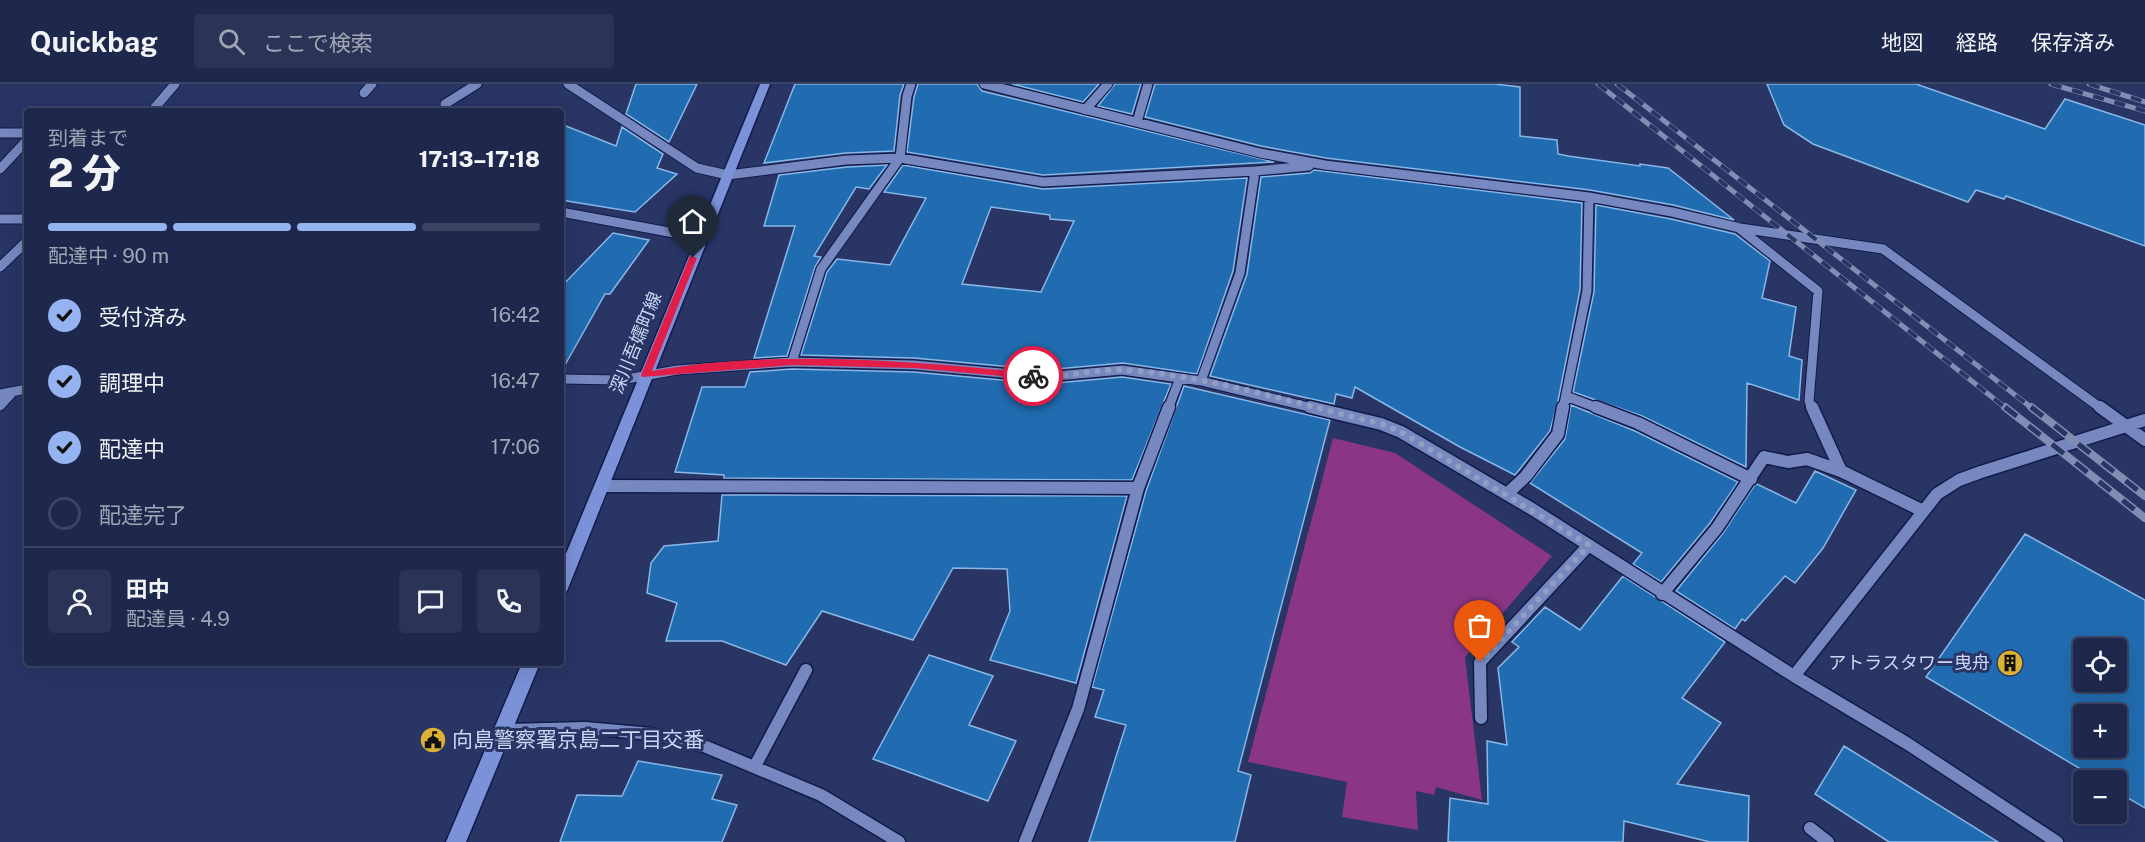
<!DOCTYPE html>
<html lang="ja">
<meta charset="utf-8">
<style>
body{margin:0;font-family:"Public Sans","Noto Sans JP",sans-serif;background:#2b3456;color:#f1f3f6;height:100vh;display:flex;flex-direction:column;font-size:22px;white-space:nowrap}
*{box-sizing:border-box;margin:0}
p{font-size:20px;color:#a1a6b5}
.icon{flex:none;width:33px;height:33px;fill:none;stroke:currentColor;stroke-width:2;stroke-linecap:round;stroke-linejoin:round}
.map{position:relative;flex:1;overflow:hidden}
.sheet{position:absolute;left:24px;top:24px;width:540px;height:558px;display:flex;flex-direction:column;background:#1e284c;border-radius:6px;box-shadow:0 6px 24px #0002,0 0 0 2px #3c4464}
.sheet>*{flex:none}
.buttons{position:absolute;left:2073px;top:554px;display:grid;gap:12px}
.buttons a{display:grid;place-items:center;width:54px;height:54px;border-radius:6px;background:#1e284c;box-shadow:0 6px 24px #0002,0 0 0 2px #3c4464;font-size:30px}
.pin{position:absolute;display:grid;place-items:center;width:51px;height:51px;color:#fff;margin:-62px -26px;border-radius:50% 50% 50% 0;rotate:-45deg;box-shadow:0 0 6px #0007}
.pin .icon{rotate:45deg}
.courier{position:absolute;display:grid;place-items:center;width:60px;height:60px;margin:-30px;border:4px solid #e11d48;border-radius:50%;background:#fff;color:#222;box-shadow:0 2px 8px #0007}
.headline em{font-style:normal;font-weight:800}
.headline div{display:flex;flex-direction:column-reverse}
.headline{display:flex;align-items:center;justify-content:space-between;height:102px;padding:0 24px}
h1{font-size:39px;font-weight:800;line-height:45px}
.bar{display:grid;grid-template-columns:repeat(4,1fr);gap:9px 6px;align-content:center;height:72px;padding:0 24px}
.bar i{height:8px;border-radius:4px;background:#3c4464}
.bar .selected{background:#95b2f1}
.bar p{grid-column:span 4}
.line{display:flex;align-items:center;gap:15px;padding:0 24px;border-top:2px solid #3c4464}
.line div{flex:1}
.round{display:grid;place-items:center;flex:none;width:63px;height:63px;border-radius:6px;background:#2b3456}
ol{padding:0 24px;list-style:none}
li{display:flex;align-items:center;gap:18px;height:66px}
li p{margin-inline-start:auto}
li .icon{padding:6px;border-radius:50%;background:#95b2f1;color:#111;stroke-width:4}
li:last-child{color:#a1a6b5}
li i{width:33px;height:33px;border:3px solid #3c4464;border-radius:50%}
header{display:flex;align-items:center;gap:36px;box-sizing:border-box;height:84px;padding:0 30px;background:#1e284c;border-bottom:2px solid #3c4464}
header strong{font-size:28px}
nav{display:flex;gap:33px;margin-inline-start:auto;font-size:21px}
.search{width:420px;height:54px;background:#2b3456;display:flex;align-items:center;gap:15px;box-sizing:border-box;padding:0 21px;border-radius:6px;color:#a1a6b5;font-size:22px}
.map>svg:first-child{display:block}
</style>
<header>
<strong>Quickbag</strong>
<div class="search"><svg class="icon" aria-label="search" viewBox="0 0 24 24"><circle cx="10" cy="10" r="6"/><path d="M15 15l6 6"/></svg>ここで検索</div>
<nav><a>地図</a><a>経路</a><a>保存済み</a></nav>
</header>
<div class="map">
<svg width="2145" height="758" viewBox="0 0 2145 758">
<rect width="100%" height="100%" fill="#283565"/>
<!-- green -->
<path fill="#8b3585" d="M1333,354L1395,369L1552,472L1465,573L1482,716L1436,703L1434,711L1416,707L1418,746L1342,733L1347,698L1248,678Z"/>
<!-- building -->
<path fill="#216cb0" stroke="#89b7e8" stroke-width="1.5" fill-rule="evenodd" d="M636,0H697L669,58L626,30Z
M795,0H904L900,11L894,67L846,69L764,79Z
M918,0H977L982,7L1274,78L1043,91L907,68L914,13Z
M1012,0H1099L1083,18Z
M1115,0H1141L1132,30L1098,22Z
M1155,0H1495L1520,3V52L1557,56L1558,70L1568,72L1640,82V80L1668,84L1734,136L1673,121L1590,106L1326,74L1261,62L1145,33Z
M1767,0H1916L2045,45L2065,15L2145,41V162L2006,112L2004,115L1976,106L1968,118L1813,60L1784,41Z
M561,40L616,62L622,43L663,70L657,84L677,90L635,128L561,116Z
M887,81L869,105L856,103L814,172L821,173L815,183L787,272L754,274L795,142H764L779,91L847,83Z
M903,81L1043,105L1247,94L1233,187L1197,290L1123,279L1045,286L914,274L801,271L827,188L837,175L890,181L926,114L884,108ZM991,123L1050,131V135L1074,137L1041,208L962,200Z
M1314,86L1582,119L1580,206L1558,317L1550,347L1515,391L1460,363L1355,303L1352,314L1336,310L1334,320L1210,292L1247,190L1261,93L1310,89Z
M1596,121L1671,135L1735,150L1770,177L1762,214L1796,223L1789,272L1802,276L1799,316L1747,299L1746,383L1642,332L1573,308L1594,208Z
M613,149L649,156L610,210H605L561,288V203Z
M792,285L914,288L1045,300L1122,293L1171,300L1132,396L724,394V391L675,388L702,303H745L750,288Z
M1184,302L1330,336L1238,687L1251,691L1235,758H1089L1126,641L1095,633L1104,606L1092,603L1146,407Z
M1571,321L1635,347L1738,398L1710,439L1661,498L1633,480L1642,469L1530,399L1565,355Z
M1815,387L1856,406L1823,464L1795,499L1785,492L1745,537L1742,535L1735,545L1676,507L1723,449L1754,402L1757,400L1796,419Z
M722,411L1127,412L1076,599L990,576L1010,527L1007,485L953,484L913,556L822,527L786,581L722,557H666L677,519L647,509L651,479L664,462L718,457Z
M2025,450L2145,516V724L2116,707V696H2099L1926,593ZM2084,564H2116V597H2084ZM2084,630H2116V663H2084Z
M1623,492L1725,558L1682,614L1721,639L1677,700L1749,712L1748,758H1710L1624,737L1623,758H1448L1450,714L1488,720L1487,657L1507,661L1498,584L1519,563L1512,558L1545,523L1580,546Z
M929,571L993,592L969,641L1016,657L988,717L873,675Z
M1844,662L1998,758H1889L1815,710Z
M638,677L722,691L712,715L737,721L722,758H560L577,711L622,712Z"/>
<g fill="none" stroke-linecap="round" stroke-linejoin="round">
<defs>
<path id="minor-far1" d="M568,0L697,84L728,91L846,76L900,74L1043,98L1255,87
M984,0L1260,69L1325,81L1589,113L1672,128L1740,144L1883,165L2102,325
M364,9L372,0
M445,20L477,0
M1085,26L1108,0
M152,27L175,0
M1137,38L1148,0
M0,49H27
M0,85L27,56
M561,128L701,154
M0,135H27
M1740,145L1818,207L1809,317L1812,325
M0,183L27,157
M792,278L821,185L900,74L907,12L911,0
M561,295L621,296L677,286L792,278L914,281L1045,293L1122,286L1201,297L1317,325
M1201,297L1240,189L1255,87L1309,82
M0,310L27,305
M1566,312L1600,325
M0,322L12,309
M1168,325L1180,294
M1563,325L1587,207L1589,113"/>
<path id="minor" d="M1310,323L1381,340L1401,348L1532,425L1794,592L1908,660L2057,758
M1596,323L1638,339L1751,395
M1812,323L1841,387L1923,427
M2100,323L2145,356
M601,402L1138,404
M1507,410L1526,392L1558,350L1563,323
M1662,510L1717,444L1764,373L1788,378L1807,375L1841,387
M1794,592L1937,410L1959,396L1981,388L2145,336
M1481,634L1480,578L1589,461
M504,646L585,644L652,650L704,662L821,711L899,758
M755,682L806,586
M1810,744L1828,758
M1025,758L1078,625L1138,404L1169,323"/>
<path id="major" d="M760,0H770L569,502L567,507L561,509V482Z
M522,579H540L466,758H446Z"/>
</defs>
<!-- minor-far1 casing -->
<use href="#minor-far1" stroke="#121b49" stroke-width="11"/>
<!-- minor casing -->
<use href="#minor" stroke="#121b49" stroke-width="15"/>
<!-- major casing -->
<use href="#major" stroke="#121b49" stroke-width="3"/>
<!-- minor-far1 -->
<use href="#minor-far1" stroke="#7688bf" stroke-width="9"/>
<!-- minor -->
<use href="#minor" stroke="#7688bf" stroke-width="12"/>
<!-- major -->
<use href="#major" fill="#7b92d8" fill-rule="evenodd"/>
<defs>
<path id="rail-far1" d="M1598,0L2007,325
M1617,0L2033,325
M2051,0L2145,27
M2089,0L2145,18"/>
<path id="rail" d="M2005,323L2145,434
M2031,323L2145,412"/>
</defs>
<!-- rail-far1 casing -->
<use href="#rail-far1" stroke="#818db3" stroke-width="5"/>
<!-- rail casing -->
<use href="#rail" stroke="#818db3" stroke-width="8"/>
<!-- rail-far1 -->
<use href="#rail-far1" stroke="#283565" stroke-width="4" stroke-dasharray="11" stroke-linecap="butt"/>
<!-- rail -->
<use href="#rail" stroke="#283565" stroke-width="5" stroke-dasharray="15" stroke-linecap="butt"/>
</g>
<!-- route -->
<path fill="#e11d48" d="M690,172L697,174L652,287C778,265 907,277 1033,289L1038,292L1033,295L914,284L792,281L642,293L641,291Z"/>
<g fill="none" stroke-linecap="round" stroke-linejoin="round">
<!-- done -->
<path stroke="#939ec3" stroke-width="6" stroke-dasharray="0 10.8" d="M1033,292C1064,295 1094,284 1125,286C1211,292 1297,320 1382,340L1401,348L1589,461L1480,578"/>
</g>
<!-- icons -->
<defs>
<symbol id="building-disc" viewBox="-11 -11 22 22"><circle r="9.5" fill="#dbb233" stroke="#283565"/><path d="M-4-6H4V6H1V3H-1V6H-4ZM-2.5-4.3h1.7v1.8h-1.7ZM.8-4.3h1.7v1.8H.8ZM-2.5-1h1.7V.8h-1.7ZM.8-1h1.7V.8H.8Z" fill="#111"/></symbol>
<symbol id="civic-disc" viewBox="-11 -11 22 22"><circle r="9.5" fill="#dbb233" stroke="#283565"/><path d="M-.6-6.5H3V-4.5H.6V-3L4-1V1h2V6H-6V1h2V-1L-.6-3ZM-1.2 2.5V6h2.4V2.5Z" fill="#111"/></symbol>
</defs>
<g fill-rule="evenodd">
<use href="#building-disc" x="1995" y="564" width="30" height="30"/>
<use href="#civic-disc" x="418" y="641" width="30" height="30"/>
</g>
<g text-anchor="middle" stroke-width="6" stroke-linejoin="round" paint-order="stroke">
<!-- street labels -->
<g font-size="18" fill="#ccd7f5" stroke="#283565">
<text transform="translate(636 259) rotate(-68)" y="6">深川吾嬬町線</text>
</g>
<!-- poi labels -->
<g font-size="18" fill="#ccd7f5" stroke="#283565" text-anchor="end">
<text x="1990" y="585">アトラスタワー曳舟</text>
</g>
<!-- near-poi labels -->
<g font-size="21" fill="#ccd7f5" stroke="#283565" text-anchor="start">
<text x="452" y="663">向島警察署京島二丁目交番</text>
</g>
</g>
</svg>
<div class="buttons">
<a><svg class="icon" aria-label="locate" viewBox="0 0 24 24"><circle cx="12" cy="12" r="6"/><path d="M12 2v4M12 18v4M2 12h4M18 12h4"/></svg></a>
<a>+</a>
<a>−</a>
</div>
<div class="pin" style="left:1480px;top:578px;background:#ea580c"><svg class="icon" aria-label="bag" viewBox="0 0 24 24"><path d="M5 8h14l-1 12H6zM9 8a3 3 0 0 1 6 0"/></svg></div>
<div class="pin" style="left:693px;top:174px;background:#1f2937"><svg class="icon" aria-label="home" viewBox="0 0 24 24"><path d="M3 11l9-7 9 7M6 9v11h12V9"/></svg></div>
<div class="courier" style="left:1033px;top:292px"><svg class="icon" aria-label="bike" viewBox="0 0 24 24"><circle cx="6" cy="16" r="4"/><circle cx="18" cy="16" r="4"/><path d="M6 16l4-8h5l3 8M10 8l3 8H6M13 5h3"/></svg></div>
<section class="sheet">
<div class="headline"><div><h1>2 分</h1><p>到着まで</p></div><em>17:13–17:18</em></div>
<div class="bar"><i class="selected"></i><i class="selected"></i><i class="selected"></i><i></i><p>配達中 · 90 m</p></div>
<ol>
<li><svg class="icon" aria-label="check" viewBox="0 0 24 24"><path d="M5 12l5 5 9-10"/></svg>受付済み<p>16:42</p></li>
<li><svg class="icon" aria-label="check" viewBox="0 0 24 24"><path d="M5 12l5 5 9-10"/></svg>調理中<p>16:47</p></li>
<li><svg class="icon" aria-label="check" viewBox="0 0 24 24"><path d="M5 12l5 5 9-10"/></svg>配達中<p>17:06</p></li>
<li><i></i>配達完了</li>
</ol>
<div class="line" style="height:108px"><a class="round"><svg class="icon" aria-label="person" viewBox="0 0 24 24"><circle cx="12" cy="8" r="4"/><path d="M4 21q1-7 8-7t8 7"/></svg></a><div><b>田中</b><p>配達員 · 4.9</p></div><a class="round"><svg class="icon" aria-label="chat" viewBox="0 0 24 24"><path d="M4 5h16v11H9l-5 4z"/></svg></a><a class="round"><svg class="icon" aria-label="phone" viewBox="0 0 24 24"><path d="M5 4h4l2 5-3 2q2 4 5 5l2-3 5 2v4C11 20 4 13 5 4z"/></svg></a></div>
</section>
</div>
